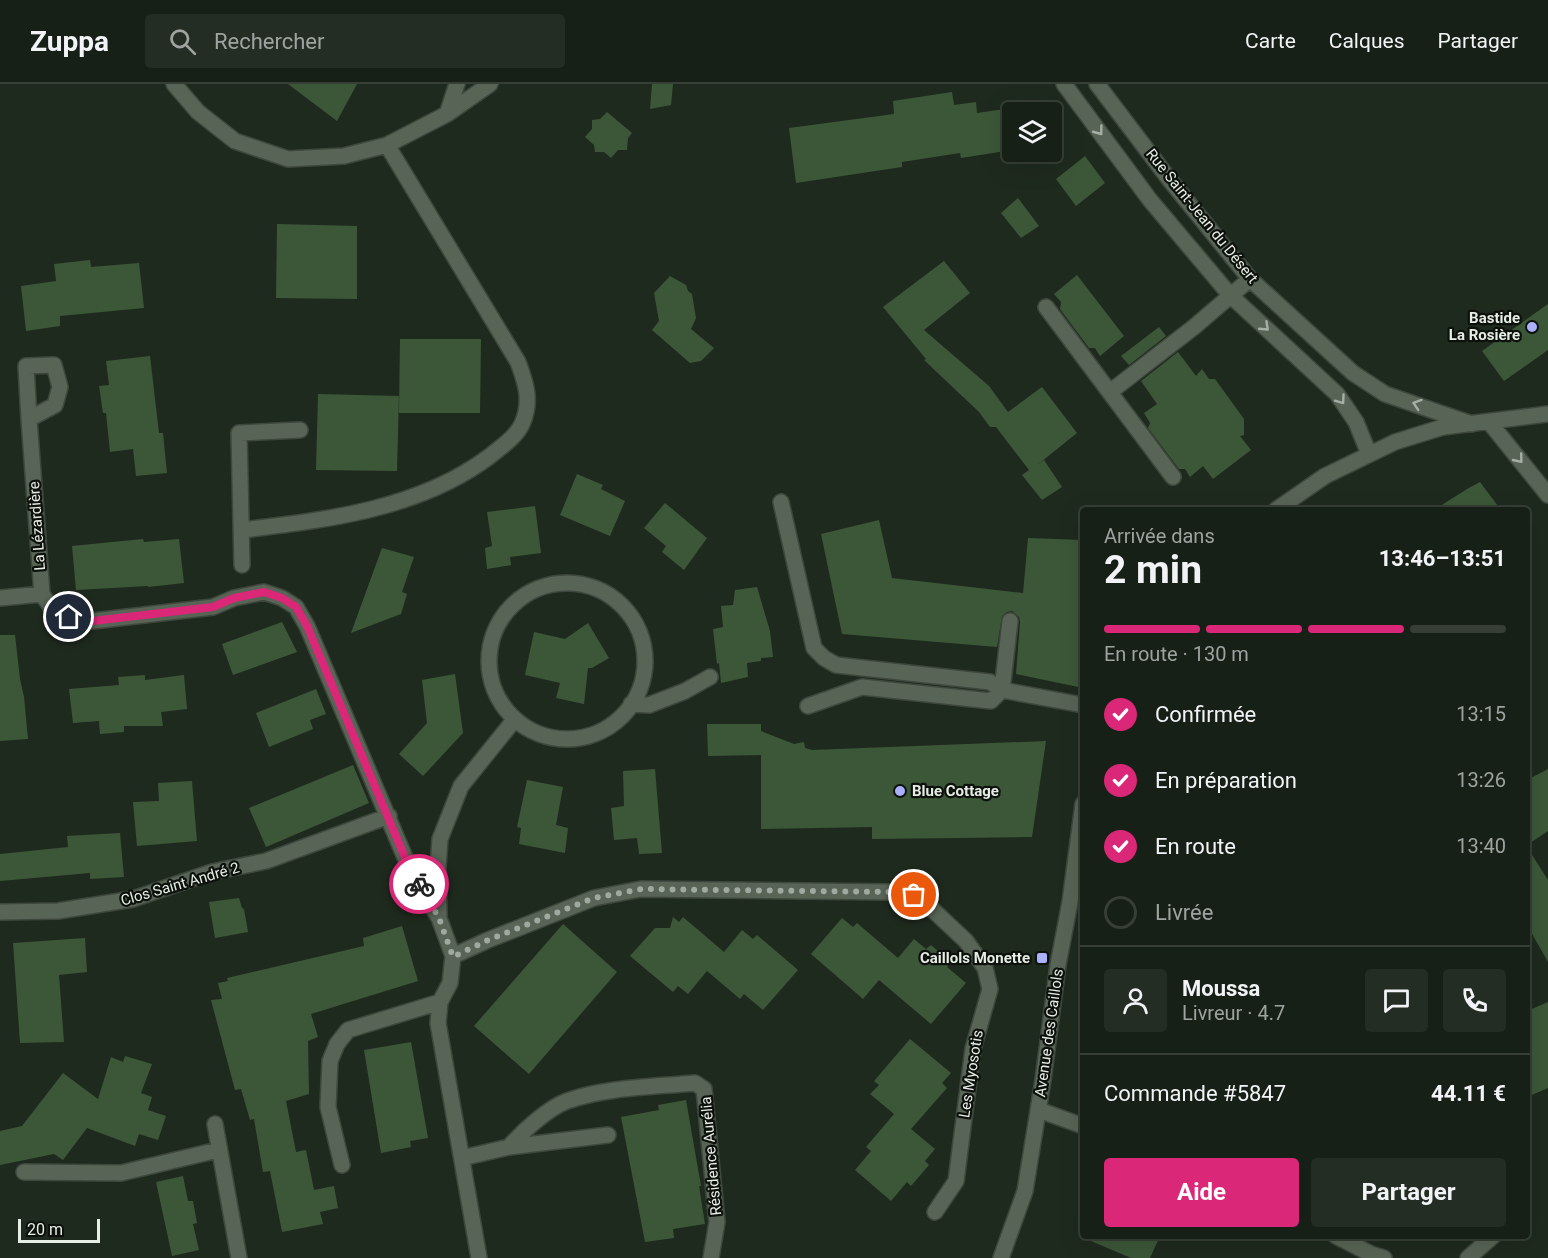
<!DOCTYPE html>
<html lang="fr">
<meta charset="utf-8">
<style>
body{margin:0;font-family:Roboto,sans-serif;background:#242d23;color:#f1f3f6;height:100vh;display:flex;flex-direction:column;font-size:22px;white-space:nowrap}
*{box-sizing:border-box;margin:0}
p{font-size:20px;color:#9ea3a1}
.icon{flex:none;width:33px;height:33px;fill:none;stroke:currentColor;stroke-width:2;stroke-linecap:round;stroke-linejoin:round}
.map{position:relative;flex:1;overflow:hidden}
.side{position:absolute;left:1080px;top:423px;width:450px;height:732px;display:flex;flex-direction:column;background:#172016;border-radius:6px;box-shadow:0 6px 24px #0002,0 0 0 2px #363e35}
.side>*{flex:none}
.tools{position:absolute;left:1002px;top:18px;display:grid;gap:12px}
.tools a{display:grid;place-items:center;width:60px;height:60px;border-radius:6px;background:#172016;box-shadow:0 6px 24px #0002,0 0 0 2px #363e35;font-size:30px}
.scale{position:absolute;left:18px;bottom:15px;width:82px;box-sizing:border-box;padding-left:6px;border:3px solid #e6ede5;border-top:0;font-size:16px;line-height:21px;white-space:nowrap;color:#e6ede5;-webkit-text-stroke:4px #0c110b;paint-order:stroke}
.pin{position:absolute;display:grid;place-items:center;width:51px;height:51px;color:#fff;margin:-26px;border:3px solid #fff;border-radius:50%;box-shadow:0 2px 6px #0007}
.courier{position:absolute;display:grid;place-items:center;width:60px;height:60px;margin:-30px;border:4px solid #db2777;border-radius:50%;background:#fff;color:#222;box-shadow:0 2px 8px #0007}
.overview em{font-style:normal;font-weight:700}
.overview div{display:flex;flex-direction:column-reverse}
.overview{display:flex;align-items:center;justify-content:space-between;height:102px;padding:0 24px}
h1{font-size:39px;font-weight:700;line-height:45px}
.bar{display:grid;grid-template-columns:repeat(4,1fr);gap:9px 6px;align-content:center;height:72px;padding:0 24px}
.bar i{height:8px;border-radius:4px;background:#363e35}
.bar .active{background:#db2777}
.bar p{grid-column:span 4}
.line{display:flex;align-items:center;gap:15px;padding:0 24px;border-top:2px solid #363e35}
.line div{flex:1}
.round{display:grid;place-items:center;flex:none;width:63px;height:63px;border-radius:6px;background:#242d23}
ol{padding:0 24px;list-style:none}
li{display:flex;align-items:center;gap:18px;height:66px}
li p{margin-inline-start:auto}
li .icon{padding:6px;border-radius:50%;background:#db2777;color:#fff;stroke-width:4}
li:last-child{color:#9ea3a1}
li i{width:33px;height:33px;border:3px solid #363e35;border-radius:50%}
.primary-button{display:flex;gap:12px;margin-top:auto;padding:12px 24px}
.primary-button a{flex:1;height:69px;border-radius:6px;background:#db2777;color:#fff;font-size:24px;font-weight:700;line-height:69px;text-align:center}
.primary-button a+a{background:#242d23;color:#f1f3f6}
header{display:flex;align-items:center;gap:36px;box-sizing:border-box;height:84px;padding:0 30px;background:#172016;border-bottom:2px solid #363e35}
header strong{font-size:28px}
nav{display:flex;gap:33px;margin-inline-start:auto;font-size:21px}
.search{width:420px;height:54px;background:#242d23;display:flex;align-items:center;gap:15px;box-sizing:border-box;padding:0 21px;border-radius:6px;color:#9ea3a1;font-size:22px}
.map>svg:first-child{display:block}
</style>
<header>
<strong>Zuppa</strong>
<div class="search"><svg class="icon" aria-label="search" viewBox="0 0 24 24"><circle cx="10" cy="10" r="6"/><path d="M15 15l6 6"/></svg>Rechercher</div>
<nav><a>Carte</a><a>Calques</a><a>Partager</a></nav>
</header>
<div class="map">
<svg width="1548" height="1174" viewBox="0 0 1548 1174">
<rect width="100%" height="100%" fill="#1f2a1e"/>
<!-- building -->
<path fill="#3c5738" d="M288,0H357L337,37Z
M652,0H673L671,21L650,25Z
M952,8L954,21L976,18L977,29L1012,24V66L961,74L960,69L902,78V83L796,99L789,44L894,30L893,17Z
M607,28L632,49L628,54L627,66H618L611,74L604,68H595L594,61L585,53L592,45V36L600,35Z
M1085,72L1105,99L1076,122L1056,95Z
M1018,114L1039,142L1021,154L1001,129Z
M277,140L357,142V215L276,214Z
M90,176L91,183L139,179L144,224L60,232V242L26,247L21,202L56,197L54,180Z
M944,177L970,209L924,246L989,302L1008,328L1042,303L1077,349L1036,382L1044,376L1062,403L1042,416L1022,391L1029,386L996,343H990L979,328L924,276L926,275L883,223Z
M1077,191L1124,252L1100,272L1095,264H1089L1060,225L1061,218L1054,210Z
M670,192L686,201L688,207L692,210L696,234L691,245L714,264L701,277L690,279L652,246L659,237L654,209Z
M1548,220V266L1504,297L1482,267Z
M1159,243L1166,252L1129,281L1121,272Z
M400,255H481L480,329H399Z
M1178,268L1196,292L1202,285L1209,295H1215L1244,335V351L1240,352L1251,366L1213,395L1203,382L1190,393L1185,385H1179L1148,344L1150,339L1144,329L1157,320L1141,297Z
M150,272L159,349H163L167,389L136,392L133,365L110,368L106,329H103L99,302L109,301L106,277Z
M318,310L399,312L397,387L316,386Z
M577,390L603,401L601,405L625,417L610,452L560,431Z
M1480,398L1501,426H1434L1467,405Z
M665,419L707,454L684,486L662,468L666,462L644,444Z
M535,422L541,469L510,473L511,481L487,485L485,464L492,462L487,428Z
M879,436L892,494L1023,509L1028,454L1083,456V604L1016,590L1020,538L1019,533L1012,527L1007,528L1002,532L997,563L842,550L821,450Z
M143,455L144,458L179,455L184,499L148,503V502L76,506L72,462Z
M382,464L414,473L402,508L407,510L401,530L351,549Z
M757,503L770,547L773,573L761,574V577L747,579L748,593L721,599L719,579L717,580L713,545L723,543L721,522L733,521L735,506Z
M282,538L297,568L233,591L222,560Z
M588,539L609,574L592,584H588L584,620L556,614L560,599L525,591L534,548L565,555Z
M0,551H15L20,595L24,613L28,655L0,657Z
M455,590L463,649L423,692L399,670L427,639L422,596Z
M145,591V596L184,591L187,625L161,628L163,642H124V648L100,650L99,637L73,639L69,605L119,601L118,593Z
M316,605L326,630L310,636L313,645L269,663L256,629Z
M707,640H761V647L794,660L804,658L805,664L812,666L1046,657L1032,753L872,755V743L761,745V671L708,672Z
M353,681L369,719L266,763L249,724Z
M655,685L662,769L639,770L637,754L614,756L611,724L624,722L623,687Z
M1548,685V747L1527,761V696Z
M527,696L563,703L556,741L568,744L565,769L519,760L521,744L517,743Z
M192,697L197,757L137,762L133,718L159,717L158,699Z
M120,749L124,793L90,795V789L0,797V770L68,763L67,752Z
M1527,763L1548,796V878L1527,841Z
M239,814L242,824L244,825L248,848L215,854L209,818Z
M673,833L679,838L683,833L724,868L742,846L753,855L757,851L798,886L763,926L744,910L740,915L707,887L688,910L678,902L673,908L630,872L655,844H670Z
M842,834L853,843L857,839L898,874L914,855L926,865L931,861L951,878L947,883L966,899L931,940L879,896L863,915L811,870Z
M563,840L617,888L529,990L474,942Z
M402,842L418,897L311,930L318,953L308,957L309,1010L286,1017L296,1068L306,1066L314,1106L334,1102L338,1124L320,1128L323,1140L282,1148L270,1087L263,1088L254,1035L250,1036L241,1005L235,1006L211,916L222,915L218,899L228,897L227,894L364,862L363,854Z
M85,854L87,888L59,891L64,958L20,959L13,859Z
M1548,918V1004L1527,1013V927Z
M910,955L951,989L942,999L947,1004L911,1045L935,1065L925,1077L929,1081L911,1102L907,1098L891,1117L855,1086L871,1067L866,1063L894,1030L870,1010L879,1001L874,997Z
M411,958L428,1054L410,1057L411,1063L381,1069L364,966Z
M125,972L152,980L141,1009L152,1013L148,1026L166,1032L158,1056L139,1050L135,1062L87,1044L63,1076L54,1070L0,1081V1047L22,1042L63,989L98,1015L111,973L123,978Z
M686,1016L701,1102H699L705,1140L673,1145L674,1154L645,1158L621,1033L659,1026L658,1021Z
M183,1092L188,1117H193L197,1139L193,1140L199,1166L172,1172L156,1098Z
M1079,1152H1160L1150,1174H1131Z"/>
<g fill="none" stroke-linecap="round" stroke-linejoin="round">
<defs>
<path id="minor" d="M174,0L198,28L235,57L288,75L344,72L387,61L447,30L490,0
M1064,0L1150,116L1230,211L1337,310L1356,338L1369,370
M1097,0L1169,95L1250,195L1353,289L1385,310L1472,340
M447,30L457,0
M1046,223L1173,393
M1110,308L1194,243L1250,195
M29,335L26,282L54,281L60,303L55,321L29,335L42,510L54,528L84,538L213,523L234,514L264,508L282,514L296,523L307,542L412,790L439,834L453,872L450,899L440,918L438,939L479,1174
M1490,339L1548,411
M781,418L814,564L824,574L836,581L990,598L1002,606L1010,537
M1276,426L1325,392L1395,358L1443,343L1548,330
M242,446C327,436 420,425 490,372C501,363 516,353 522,340C532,318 526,299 518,278L387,61
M242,481L239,349L300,346
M489 577a78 78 0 1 1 156 0a78 78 0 1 1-156 0Z
M0,514L42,510
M631,620L649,621L685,607L710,593
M808,622L862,603L991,617L1002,606L1083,621
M0,828L58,827L133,815L212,788L266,777L389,732
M439,831L438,783L440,755L461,702L515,635
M453,872L488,856L594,814L641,805L890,808L914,811L934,827L966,857L985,884L990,905L973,965L956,1097L935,1128
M1039,1026L1083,1042
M215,1040L239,1174
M509,1063C522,1048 548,1024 567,1017C607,1003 653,1003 695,999L704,1005L717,1138L711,1174
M462,1074L509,1063L608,1051
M342,1081L328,1023L330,977L337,960L348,946L440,918
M24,1088L121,1089L218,1066
M1336,1152L1371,1170L1384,1174
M1001,1174L1025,1107L1043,996L1058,881L1070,818L1083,720
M1468,1174L1493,1152"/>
</defs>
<!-- minor casing -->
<use href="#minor" stroke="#3e473d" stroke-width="18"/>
<!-- minor -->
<use href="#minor" stroke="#586456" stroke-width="15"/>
</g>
<!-- one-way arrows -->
<defs><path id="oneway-chevron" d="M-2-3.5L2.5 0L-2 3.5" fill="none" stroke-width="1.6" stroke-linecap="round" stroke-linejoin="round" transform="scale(1.5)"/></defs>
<g stroke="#a6afa5">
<use href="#oneway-chevron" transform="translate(1099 47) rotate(53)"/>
<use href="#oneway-chevron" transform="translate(1265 243) rotate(43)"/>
<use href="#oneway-chevron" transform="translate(1341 316) rotate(54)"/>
<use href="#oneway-chevron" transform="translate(1417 320) rotate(-162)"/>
<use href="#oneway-chevron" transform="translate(1519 375) rotate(51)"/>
</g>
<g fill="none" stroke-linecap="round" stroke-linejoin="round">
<!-- done -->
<path stroke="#a0a99f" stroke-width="6" stroke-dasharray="0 10.8" d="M419,800L439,834L453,873L488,856L594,814L641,805L890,808L914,811"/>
<!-- route -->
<path stroke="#db2777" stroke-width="8" d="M69,533L84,538L213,523L234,514L264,508L282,514L296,523L307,542L412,790L419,800"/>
</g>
<!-- markers -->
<g fill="#aab0fb" stroke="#0c110b" stroke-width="2">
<circle cx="1532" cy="243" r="6"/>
<circle cx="900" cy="707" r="6"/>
<rect x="1036" y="868" width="12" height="12" rx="3"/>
</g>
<g text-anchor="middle" stroke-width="4.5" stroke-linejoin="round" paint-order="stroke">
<!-- street labels -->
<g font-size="15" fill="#e6ede5" stroke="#0c110b">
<text transform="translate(1202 132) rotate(51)" y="5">Rue Saint-Jean du Désert</text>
<text transform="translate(37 442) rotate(-94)" y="5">La Lézardière</text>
<text transform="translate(180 800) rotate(-16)" y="5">Clos Saint André 2</text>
<text transform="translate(1049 949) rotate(-82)" y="5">Avenue des Caillols</text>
<text transform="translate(971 990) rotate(-81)" y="5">Les Myosotis</text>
<text transform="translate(711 1072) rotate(-95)" y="5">Résidence Aurélia</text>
</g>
<!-- poi labels -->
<g font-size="15" font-weight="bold" fill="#e6ede5" stroke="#0c110b" text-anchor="end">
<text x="1520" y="239">Bastide<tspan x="1520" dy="17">La Rosière</tspan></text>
<text x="912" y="712" text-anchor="start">Blue Cottage</text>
<text x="1030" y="879">Caillols Monette</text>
</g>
</g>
</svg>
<div class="tools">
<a><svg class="icon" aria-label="layers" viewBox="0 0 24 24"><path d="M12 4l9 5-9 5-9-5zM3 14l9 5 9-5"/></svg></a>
</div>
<div class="scale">20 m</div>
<div class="pin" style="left:914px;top:811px;background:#ea580c"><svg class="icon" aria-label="bag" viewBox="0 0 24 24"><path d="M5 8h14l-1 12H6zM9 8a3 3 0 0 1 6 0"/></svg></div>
<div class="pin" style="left:69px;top:533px;background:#1f2937"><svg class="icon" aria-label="home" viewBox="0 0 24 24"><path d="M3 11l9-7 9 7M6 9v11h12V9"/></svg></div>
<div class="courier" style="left:419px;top:800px"><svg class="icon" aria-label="bike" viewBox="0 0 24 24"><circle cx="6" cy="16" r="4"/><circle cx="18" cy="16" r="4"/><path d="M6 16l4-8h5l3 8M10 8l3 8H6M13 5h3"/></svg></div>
<section class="side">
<div class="overview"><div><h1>2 min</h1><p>Arrivée dans</p></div><em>13:46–13:51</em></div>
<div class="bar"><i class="active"></i><i class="active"></i><i class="active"></i><i></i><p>En route · 130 m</p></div>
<ol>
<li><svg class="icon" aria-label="check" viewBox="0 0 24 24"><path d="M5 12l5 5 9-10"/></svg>Confirmée<p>13:15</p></li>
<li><svg class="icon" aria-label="check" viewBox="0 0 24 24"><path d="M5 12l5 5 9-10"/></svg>En préparation<p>13:26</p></li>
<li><svg class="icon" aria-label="check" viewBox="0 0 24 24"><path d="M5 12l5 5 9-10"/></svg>En route<p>13:40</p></li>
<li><i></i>Livrée</li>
</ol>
<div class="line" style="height:108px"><a class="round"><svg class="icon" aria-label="person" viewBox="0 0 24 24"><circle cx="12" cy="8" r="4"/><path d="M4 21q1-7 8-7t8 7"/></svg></a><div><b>Moussa</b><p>Livreur · 4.7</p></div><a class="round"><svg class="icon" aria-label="chat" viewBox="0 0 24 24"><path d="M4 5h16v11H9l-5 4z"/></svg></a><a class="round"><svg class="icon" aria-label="phone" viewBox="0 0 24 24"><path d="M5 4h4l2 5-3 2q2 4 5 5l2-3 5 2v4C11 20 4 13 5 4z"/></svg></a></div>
<div class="line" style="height:78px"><div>Commande #5847</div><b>44.11 €</b></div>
<div class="primary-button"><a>Aide</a><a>Partager</a></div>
</section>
</div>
